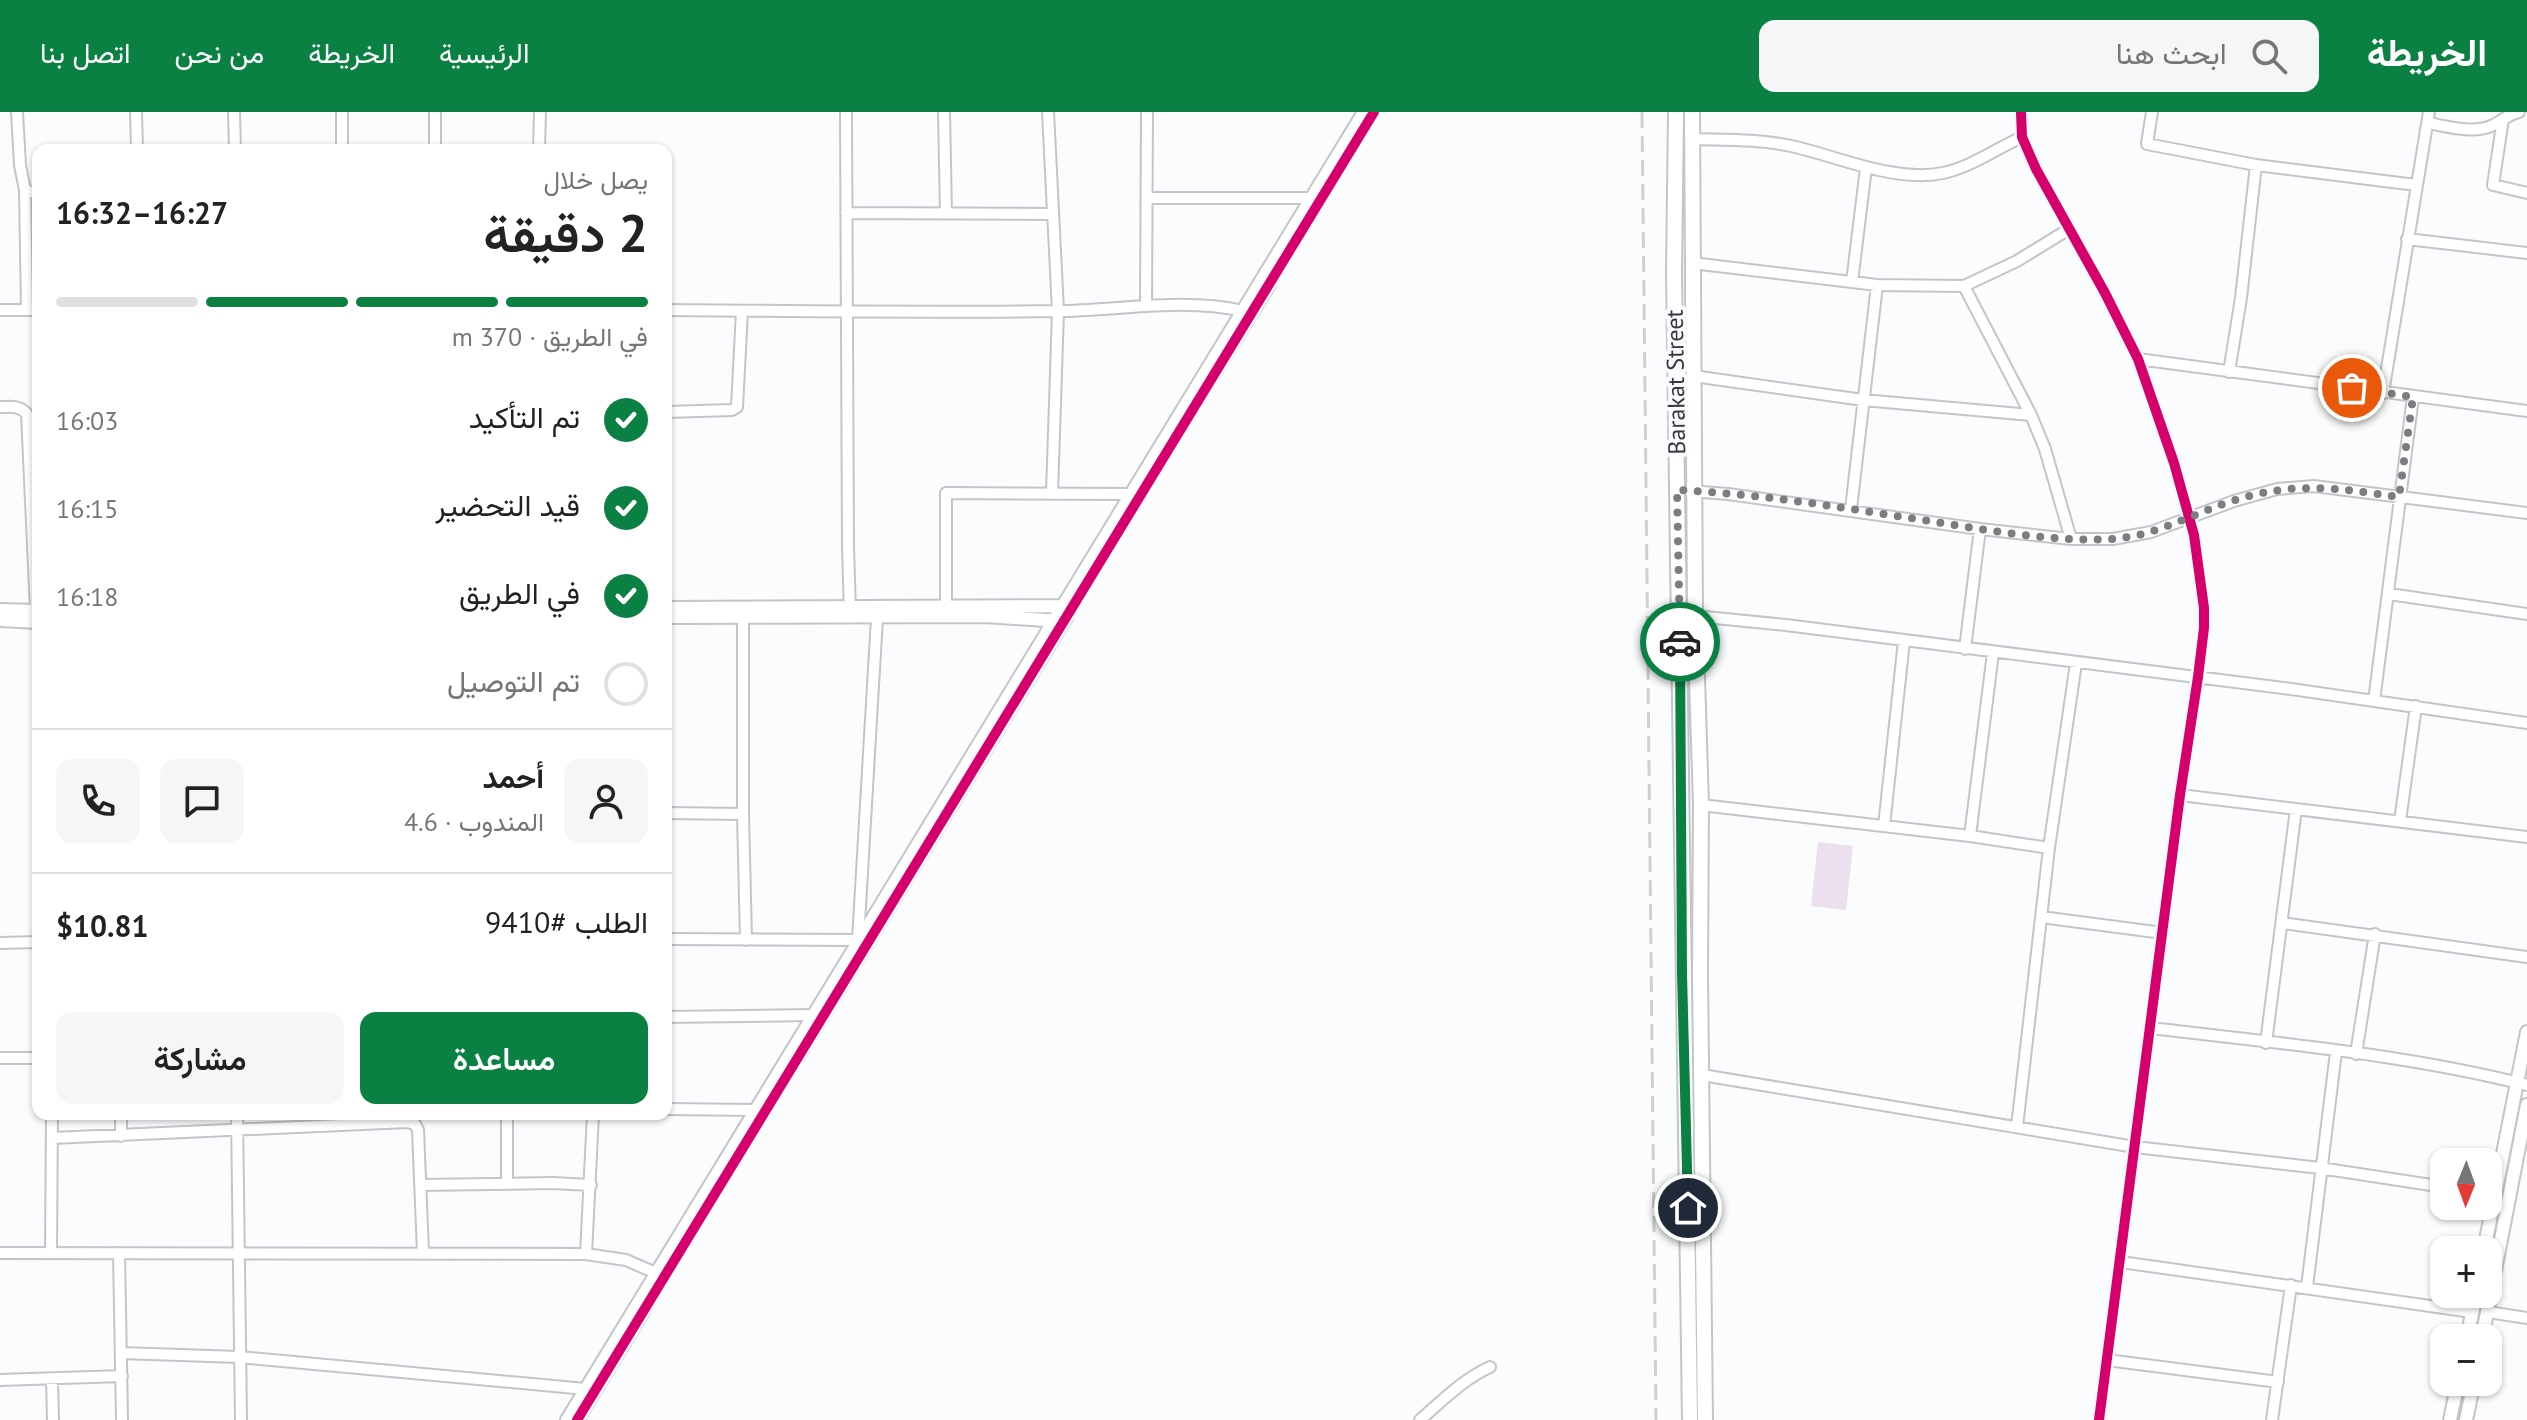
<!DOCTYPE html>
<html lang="ar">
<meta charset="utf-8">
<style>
body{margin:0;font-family:"PT Sans",Vazirmatn,sans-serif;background:#f6f6f6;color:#222;direction:rtl;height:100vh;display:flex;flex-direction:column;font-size:30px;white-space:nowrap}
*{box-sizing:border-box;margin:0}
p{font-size:26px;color:#767676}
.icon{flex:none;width:44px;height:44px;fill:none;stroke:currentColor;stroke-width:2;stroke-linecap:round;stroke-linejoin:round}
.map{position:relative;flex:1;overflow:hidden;direction:ltr}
.details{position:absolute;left:32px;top:32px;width:640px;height:976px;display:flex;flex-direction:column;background:#fff;border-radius:16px;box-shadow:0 2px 6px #0004;direction:rtl}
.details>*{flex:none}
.needle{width:52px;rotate:181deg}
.fabs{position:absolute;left:2430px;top:1036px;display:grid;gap:16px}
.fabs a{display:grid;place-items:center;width:72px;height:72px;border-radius:16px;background:#fff;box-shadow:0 2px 6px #0004;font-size:40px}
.pin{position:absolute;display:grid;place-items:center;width:68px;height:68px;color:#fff;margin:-34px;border:4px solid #fff;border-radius:50%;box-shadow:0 2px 8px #0007}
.courier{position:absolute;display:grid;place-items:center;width:80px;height:80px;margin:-40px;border:6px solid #0b8043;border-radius:50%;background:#fff;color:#222;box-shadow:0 2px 10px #0007}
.overview em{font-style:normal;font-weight:600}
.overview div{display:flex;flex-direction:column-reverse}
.overview{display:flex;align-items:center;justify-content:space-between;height:136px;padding:0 24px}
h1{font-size:52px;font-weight:600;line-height:60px}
.bar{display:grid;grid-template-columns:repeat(4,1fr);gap:12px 8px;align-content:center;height:96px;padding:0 24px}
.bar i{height:10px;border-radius:6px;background:#e0e0e0}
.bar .current{background:#0b8043}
.bar p{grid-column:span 4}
.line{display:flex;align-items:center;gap:20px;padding:0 24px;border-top:2px solid #e0e0e0}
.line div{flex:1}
.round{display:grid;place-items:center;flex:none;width:84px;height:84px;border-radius:16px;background:#f6f6f6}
ol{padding:0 24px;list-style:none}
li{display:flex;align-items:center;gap:24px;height:88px}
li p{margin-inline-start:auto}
li .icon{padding:8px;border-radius:50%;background:#0b8043;color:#fff;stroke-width:4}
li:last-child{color:#767676}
li i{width:44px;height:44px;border:4px solid #e0e0e0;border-radius:50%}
.button{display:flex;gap:16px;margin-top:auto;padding:16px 24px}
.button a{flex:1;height:92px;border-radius:16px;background:#0b8043;color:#fff;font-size:32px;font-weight:600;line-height:92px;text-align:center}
.button a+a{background:#f6f6f6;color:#222}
header{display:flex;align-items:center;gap:48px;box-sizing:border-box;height:112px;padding:0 40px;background:#0b8043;color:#fff}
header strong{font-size:38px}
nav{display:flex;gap:44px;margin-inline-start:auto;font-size:28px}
.search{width:560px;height:72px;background:#f6f6f6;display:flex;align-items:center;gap:20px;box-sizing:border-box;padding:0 28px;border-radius:16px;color:#767676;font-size:30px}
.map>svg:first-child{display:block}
</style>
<header>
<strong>الخريطة</strong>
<div class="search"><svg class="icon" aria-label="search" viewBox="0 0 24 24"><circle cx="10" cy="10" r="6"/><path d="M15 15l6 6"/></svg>ابحث هنا</div>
<nav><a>الرئيسية</a><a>الخريطة</a><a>من نحن</a><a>اتصل بنا</a></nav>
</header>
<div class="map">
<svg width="2527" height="1308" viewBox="0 0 2527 1308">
<rect width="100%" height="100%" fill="#fbfcfd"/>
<!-- green -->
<path fill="#ecdfee" d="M1818,730L1853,734L1846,798L1811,794Z"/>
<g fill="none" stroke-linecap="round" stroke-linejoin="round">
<defs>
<path id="minor" d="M17,0L20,53L25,78L27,198
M136,0L137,38
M234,0L235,38
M435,0V38
M846,0L848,434L850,502
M944,0L946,101
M1048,0L1058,199L1052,382
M2021,0L2022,25L2036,57L2105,181L2138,247L2174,351L2194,423L2204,496V516L2198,565L2180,683L2099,1308
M2152,0L2147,32L2256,53L2416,73
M2503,7L2493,73L2527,81
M2428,11C2446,14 2473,22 2491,14C2501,10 2508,2 2519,0
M1692,27C1726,28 1758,27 1791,34C1837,44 1895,71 1943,61C1971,55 1996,37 2022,25
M342,38V0
M539,38L540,0
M25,78L38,82
M1147,86H1312
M846,101L1051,102
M2407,127L2527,141
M1692,151L1877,173L1964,174L2017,149L2069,117
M1852,170L1866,56
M1964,174L2031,303L2045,337L2071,427
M1146,194L1147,0
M0,198H38
M666,198C796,199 925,201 1055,199C1117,199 1182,185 1243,199
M2138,247L2527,299
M2229,260L2241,186L2256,53
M1693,264L1863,288L2031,303
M2383,281L2429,0
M0,295C10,295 20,293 27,302L36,499
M666,300L732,298L737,295L742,199
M1690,379L1728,382L1980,417L2071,427H2113L2151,420L2234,389L2277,377L2314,374L2527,401
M1851,397L1877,173
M2389,482L2527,502
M946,496V381L1132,382
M1695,504L1786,513L2291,577L2527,611
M743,505V702L746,828
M1965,537L1980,417
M2374,589L2413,285
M2180,683L2527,725
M1701,693L1970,724L2049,736
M666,701L743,702
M2400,709L2416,594
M1884,714L1904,529
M1970,724L1993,541
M2041,805L2163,821
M2282,811L2527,845
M666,827L858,828L877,506
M0,831L38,830
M666,905L813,903
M2151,916C2276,931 2405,942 2527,973
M2266,931L2296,697
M2356,942L2375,822
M0,946H38
M1702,963L2135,1035L2320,1056L2444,1075
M666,997L755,998
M121,1002V1024
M237,1002L241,1308
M2017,1015L2049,736L2076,551
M52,1026L407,1010L415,1012L418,1018L423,1141
M507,1071V1002
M421,1073L552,1071L591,1073
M0,1141L586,1142L626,1148L656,1161
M51,1141L52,1002
M119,1141L122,1308
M586,1142L593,1002
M2121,1150L2472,1200
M2307,1175L2336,940
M2488,1200L2527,1206
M121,1241L239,1245L586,1277
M2107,1248L2278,1270
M52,1267L53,1308
M0,1268L122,1264
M1420,1308C1443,1288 1462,1268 1490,1255
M2272,1308L2291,1173"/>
<path id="tertiary" d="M1213,263L1269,173
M666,496L1067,494
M0,498L38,499
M666,505L984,504L1060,509
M0,508L38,510
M797,946L1067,504
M2484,1138L2527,920
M2467,1226L2476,1182
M2482,1226L2527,993
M567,1308L1364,0
M577,1308L644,1198
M2450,1308L2458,1270
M2466,1308L2474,1270"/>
<path id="secondary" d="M1676,0L1674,159L1690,1308
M1692,0L1695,504L1701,693L1700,862L1705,1308"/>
</defs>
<!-- minor casing -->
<use href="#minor" stroke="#c4c5c8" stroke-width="14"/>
<!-- tertiary casing -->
<use href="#tertiary" stroke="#c4c5c8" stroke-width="16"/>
<!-- secondary casing -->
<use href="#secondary" stroke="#c4c5c8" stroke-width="18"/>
<!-- minor -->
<use href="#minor" stroke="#feffff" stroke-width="10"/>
<!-- tertiary -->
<use href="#tertiary" stroke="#feffff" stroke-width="12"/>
<!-- secondary -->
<use href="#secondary" stroke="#feffff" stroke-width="14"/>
<!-- rail -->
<path stroke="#d0d0d0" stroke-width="3" stroke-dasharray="16 8" stroke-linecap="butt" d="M1642,0L1656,1308"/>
<defs>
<path id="cycleway" d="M2021,0L2022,25L2036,57L2105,181L2138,247L2174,351L2194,423L2204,496V516L2198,565L2180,683L2099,1308
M577,1308L1374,0"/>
</defs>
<!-- cycleway casing -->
<use href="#cycleway" stroke="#fafbfe" stroke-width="15"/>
<!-- cycleway -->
<use href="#cycleway" stroke="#d6006c" stroke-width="10"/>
</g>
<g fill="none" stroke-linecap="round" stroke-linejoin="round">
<!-- done -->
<path stroke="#7b7d80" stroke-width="8" stroke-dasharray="0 14.4" d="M1680,530L1677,378C1764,382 1850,397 1936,410C1993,419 2053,430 2111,427C2153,425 2192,402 2232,389C2293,369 2338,376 2399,385L2413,285L2352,276"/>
<!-- route -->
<path stroke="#0b8043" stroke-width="10" d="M1680,530L1682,861L1688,1096"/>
</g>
<g text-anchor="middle" stroke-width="8" stroke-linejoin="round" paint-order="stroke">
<!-- street labels -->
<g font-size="24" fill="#36383d" stroke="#fafbfe">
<text transform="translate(1676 270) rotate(-91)" y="8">Barakat Street</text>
</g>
</g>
</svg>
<div class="fabs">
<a><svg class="needle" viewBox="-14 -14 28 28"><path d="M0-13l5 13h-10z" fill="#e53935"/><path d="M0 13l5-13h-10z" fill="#767676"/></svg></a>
<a>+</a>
<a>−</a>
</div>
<div class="pin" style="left:2352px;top:276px;background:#ea580c"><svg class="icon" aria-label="bag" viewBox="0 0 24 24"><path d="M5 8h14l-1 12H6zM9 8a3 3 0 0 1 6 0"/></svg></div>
<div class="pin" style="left:1688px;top:1096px;background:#1f2937"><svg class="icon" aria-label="home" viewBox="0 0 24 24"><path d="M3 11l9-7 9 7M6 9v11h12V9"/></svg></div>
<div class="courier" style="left:1680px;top:530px"><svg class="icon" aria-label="car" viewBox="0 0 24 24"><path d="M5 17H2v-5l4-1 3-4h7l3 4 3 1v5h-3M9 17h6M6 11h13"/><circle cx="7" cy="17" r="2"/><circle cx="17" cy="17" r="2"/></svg></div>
<section class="details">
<div class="overview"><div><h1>2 دقيقة</h1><p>يصل خلال</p></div><em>16:27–16:32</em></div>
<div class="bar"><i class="current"></i><i class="current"></i><i class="current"></i><i></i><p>في الطريق · 370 m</p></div>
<ol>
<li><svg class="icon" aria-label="check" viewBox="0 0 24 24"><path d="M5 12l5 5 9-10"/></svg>تم التأكيد<p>16:03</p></li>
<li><svg class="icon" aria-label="check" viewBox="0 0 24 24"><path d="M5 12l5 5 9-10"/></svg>قيد التحضير<p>16:15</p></li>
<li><svg class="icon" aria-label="check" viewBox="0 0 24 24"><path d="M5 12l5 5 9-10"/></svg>في الطريق<p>16:18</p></li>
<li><i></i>تم التوصيل</li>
</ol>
<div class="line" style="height:144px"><a class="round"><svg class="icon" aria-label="person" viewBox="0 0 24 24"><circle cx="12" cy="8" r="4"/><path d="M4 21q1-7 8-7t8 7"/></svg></a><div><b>أحمد</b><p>المندوب · 4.6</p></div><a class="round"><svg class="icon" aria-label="chat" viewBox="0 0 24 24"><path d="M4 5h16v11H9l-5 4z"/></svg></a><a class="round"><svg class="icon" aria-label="phone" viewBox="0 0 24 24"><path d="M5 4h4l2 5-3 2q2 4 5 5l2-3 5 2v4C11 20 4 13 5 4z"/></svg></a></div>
<div class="line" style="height:104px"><div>الطلب #9410</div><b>$10.81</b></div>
<div class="button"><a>مساعدة</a><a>مشاركة</a></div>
</section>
</div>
